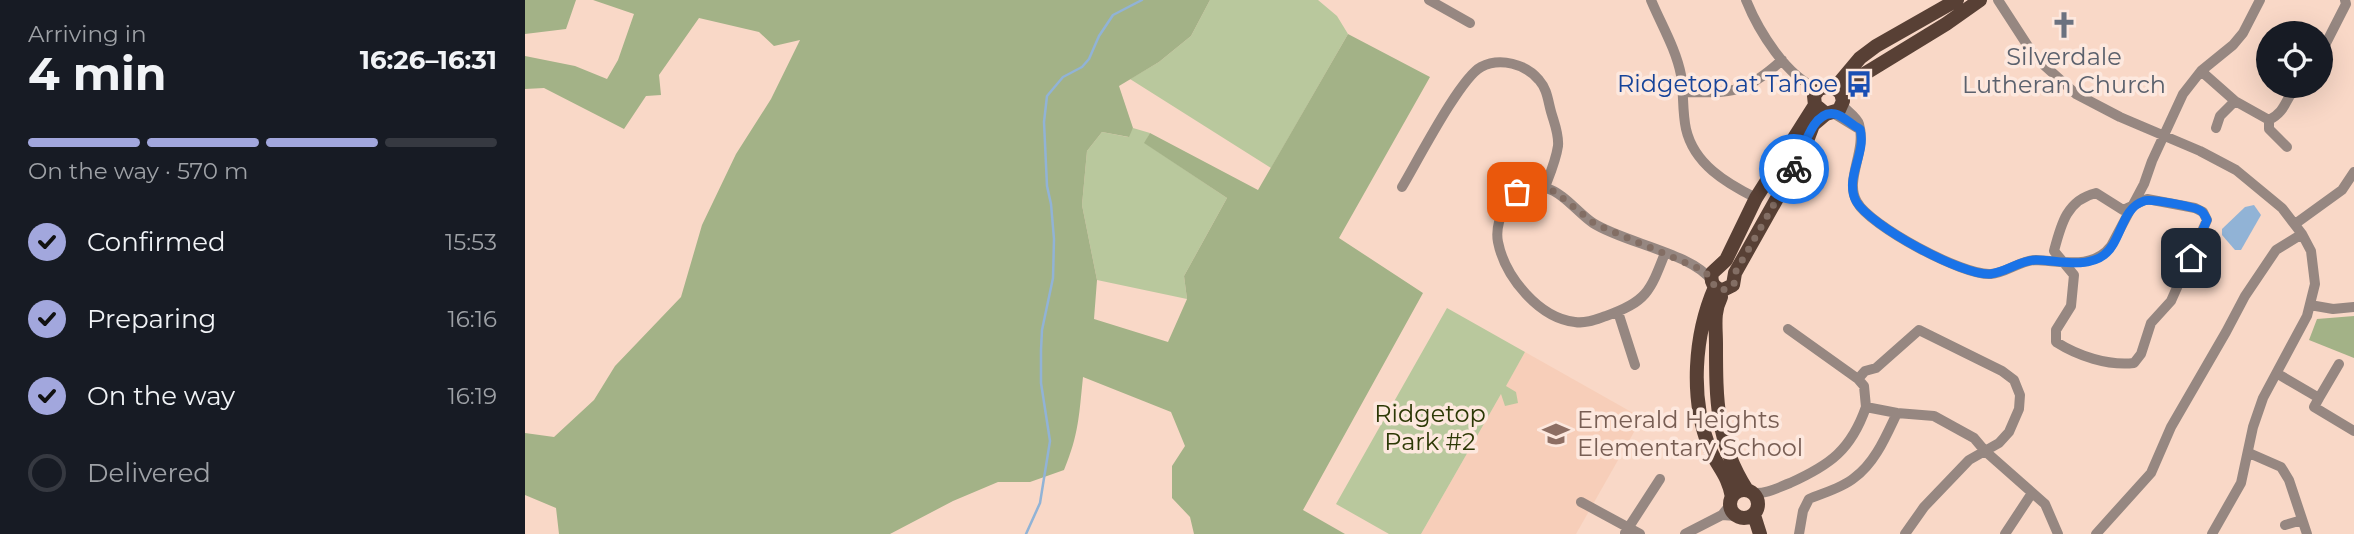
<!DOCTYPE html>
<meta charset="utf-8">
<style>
body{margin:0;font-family:Montserrat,sans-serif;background:#242831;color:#f1f3f6;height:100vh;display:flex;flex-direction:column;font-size:26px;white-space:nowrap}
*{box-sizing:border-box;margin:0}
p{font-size:23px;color:#9ea1a6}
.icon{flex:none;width:38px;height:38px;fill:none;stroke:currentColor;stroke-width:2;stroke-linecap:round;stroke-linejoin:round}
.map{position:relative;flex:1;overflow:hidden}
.drawer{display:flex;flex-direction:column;background:#171b24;width:525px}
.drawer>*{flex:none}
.controls{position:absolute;left:1731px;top:21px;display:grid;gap:14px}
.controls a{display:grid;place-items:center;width:77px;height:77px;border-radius:50%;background:#171b24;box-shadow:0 7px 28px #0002;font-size:35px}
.pin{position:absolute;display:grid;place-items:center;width:60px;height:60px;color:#fff;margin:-30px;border-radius:14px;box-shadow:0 4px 10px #0006}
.courier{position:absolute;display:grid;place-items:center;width:70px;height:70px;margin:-35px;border:5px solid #1a73e8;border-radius:50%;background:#fff;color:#222;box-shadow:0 2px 9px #0007}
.summary em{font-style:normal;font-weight:700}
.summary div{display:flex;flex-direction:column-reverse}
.summary{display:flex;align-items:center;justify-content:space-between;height:119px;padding:0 28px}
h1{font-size:46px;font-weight:700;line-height:52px}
.bar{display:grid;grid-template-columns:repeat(4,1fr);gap:10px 7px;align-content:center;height:84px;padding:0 28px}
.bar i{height:9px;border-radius:5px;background:#363941}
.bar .current{background:#a2a7dd}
.bar p{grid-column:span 4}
ol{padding:0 28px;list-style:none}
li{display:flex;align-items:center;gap:21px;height:77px}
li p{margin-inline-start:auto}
li .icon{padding:7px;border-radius:50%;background:#a2a7dd;color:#111;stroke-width:4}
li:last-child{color:#9ea1a6}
li i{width:38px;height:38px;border:4px solid #363941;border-radius:50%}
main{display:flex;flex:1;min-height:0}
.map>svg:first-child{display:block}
</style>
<main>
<section class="drawer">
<div class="summary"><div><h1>4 min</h1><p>Arriving in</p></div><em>16:26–16:31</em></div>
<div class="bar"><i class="current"></i><i class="current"></i><i class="current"></i><i></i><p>On the way · 570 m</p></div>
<ol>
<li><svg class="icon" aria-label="check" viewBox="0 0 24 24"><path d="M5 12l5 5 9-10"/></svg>Confirmed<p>15:53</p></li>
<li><svg class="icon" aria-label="check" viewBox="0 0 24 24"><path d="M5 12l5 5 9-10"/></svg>Preparing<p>16:16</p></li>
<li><svg class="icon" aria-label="check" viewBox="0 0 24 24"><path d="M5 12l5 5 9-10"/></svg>On the way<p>16:19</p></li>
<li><i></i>Delivered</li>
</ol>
</section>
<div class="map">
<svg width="1829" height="534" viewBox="0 0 1829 534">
<rect width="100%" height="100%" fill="#f9d8c7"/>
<!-- built -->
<path fill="#f7ceb9" d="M1000,352L1117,418L1051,534H896Z"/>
<!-- green -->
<path fill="#b9c89d" d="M685,0H793L812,16L823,34L746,168L605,79L634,62L666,36Z
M608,128L625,133L620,143L702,198L659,276L662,299L572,280L557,205L562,151L577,132L603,137Z
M922,308L1000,352L981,386L991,392L993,403L980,406L976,394L896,534H864L811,504Z"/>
<!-- forest -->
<path fill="#a3b287" d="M0,0H51L41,29L0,34Z
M68,0H685L666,36L634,62L594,86L608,128L604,137L577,132L562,151L557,205L572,280L569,319L643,342L662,299L659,276L702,198L619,143L625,133L733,190L823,34L905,77L814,238L898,293L778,510L820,534H669L665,517L647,498V466L660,446L646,412L558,377C554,415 554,434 539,470L505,482H473L428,501L365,534H34L31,508L0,495V433L29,437L69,400L90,366L156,297L177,225L211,154L246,99L275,40L249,46L234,32L174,18L134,75L136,95L121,96L99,129L19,88L0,89V56L50,66L82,79L93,60L109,14Z
M1829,316V358L1784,340L1792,319Z"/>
<!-- water -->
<path fill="#91b3d6" d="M1729,205L1736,215L1716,250H1710L1697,235V229L1720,207Z"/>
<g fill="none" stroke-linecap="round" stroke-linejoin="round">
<!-- stream -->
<path stroke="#91b3d6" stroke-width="2.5" d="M501,534L515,503L525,441L516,383V350L517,330L528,278L529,239L526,204L522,186L519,122L522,96L538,77L557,67L564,59L574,36L588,15L617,0"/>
<!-- minor -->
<path stroke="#968781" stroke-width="10" d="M904,0L945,23
M1126,0C1136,24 1151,49 1156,75C1159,93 1157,111 1161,129C1169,164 1201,183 1231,198
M1221,0C1233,30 1262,78 1294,89
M1473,0L1510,57L1551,94L1595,117L1675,151L1711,170L1757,208L1777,234L1786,251L1790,284L1782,316L1738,398L1728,427L1716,483L1687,534
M1796,53L1821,4L1820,0
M1676,71L1710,101L1744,120C1764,110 1759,95 1775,86
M1158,92C1207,93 1220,94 1257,60
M1317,105C1322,111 1332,117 1334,124C1342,151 1319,180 1332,202C1345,226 1438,276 1466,274C1481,273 1496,260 1511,260C1537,261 1568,270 1586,246L1619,184L1627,161L1658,94L1676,71L1708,45L1718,33L1735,0
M1308,113L1334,129
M1744,120V129L1762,147
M1691,128L1695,116L1710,101
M877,187C892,162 935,78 956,67C975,57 1001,64 1014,80C1023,90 1023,103 1027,115C1030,125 1034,135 1033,146C1031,160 1025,174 1020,187
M1571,193L1598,210L1622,199L1670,208L1678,212L1682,220L1646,301L1626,323L1616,354L1609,363C1583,366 1553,356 1531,342V330L1546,306L1549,275L1529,251C1536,224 1542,200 1571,193Z
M1770,224L1817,190L1829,172
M1140,253C1125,292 1121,302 1081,316C1072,319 1061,324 1050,322C1014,318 980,277 973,242C968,216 991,179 1021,188C1039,193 1053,213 1068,223C1099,243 1167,253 1187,281
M1785,305L1808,309L1829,307
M1093,312L1110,365
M1263,329L1333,379L1339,386L1341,407L1372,413L1409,416L1449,438L1460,451L1520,504L1533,534
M1753,374L1794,398L1789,407L1829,431
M1333,379L1340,371L1351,368L1394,330L1477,371L1489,380L1495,395L1494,409L1484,432L1474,443L1444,460L1399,507L1380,534
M1794,398L1814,364
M1724,453L1756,467L1764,480L1782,534
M1228,493C1242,494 1252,488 1265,483C1305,465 1326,450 1341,407
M1056,502L1115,534
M1197,515L1211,516
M1760,525L1777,520
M1100,533L1135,479
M1160,534L1197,515L1205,505
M1274,534L1278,511L1284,499C1298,493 1317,488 1329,478C1350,463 1361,436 1372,413
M1480,534L1507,493
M1571,534L1626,473L1646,427L1701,332L1720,296L1751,250L1777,234"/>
<!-- major -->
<path stroke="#584035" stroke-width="14" d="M1307,86L1316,93L1318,101L1314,110L1301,114L1290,105L1289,96L1294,89L1314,83L1335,58L1351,46L1432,0
M1317,97L1336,76L1421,24L1455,0
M1290,105L1231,198L1201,260L1187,273C1185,282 1189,289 1198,290L1208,285L1210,273L1277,154L1288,125L1301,114
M1190,287C1169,335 1165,398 1184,447C1192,467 1203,474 1207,497
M1196,297C1188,313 1191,326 1191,344C1191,399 1191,442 1222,490
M1205 504a14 14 0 1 1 28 0a14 14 0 1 1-28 0Z
M1229,515L1235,534"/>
</g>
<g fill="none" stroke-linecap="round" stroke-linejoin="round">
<!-- done -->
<path stroke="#836e64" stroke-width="7" stroke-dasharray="0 12.6" d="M992,192L999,189L1020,187L1030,192L1070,224L1180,271L1191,288L1198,290L1209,285L1210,273L1269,169"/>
<!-- route -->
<path stroke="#1a73e8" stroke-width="9" d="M1269,169C1278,152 1287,109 1310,114C1319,116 1326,125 1335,129C1342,153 1319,178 1331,201C1344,225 1437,276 1465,274C1480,273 1495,260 1511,260C1531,260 1561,269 1579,255C1597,241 1596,208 1619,201C1625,198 1671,207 1676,211C1679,213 1680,216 1682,220L1666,258"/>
</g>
<!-- icons -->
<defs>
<symbol id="church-bare" viewBox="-9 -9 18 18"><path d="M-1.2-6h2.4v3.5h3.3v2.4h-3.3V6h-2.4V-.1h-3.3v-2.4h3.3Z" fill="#6b7280" stroke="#fde8de" stroke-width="2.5" paint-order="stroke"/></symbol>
<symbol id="bus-bare" viewBox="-9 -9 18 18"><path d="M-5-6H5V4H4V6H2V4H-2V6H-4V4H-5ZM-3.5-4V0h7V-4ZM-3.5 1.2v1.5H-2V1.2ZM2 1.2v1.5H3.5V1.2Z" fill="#1a4fb4" stroke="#fde8de" stroke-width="2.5" paint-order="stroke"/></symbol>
<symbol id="school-bare" viewBox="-9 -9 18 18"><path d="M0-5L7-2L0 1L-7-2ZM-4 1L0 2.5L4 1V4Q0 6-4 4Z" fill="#8d6e63" stroke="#fde8de" stroke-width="2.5" paint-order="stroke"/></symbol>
</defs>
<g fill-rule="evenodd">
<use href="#church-bare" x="1520" y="6" width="38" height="38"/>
<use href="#bus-bare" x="1315" y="65" width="38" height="38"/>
<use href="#school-bare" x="1012" y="415" width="38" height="38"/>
</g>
<g text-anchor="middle" stroke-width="7" stroke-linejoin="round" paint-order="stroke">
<!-- worship labels -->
<g font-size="24" fill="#5b616d" stroke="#fde8de">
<text x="1539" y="65">Silverdale<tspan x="1539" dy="28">Lutheran Church</tspan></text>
</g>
<!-- transit labels -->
<g font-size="24" fill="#164399" stroke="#fde8de" text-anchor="end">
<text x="1313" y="92">Ridgetop at Tahoe</text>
</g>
<!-- park labels -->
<g font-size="24" fill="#2c3805" stroke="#fde8de">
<text x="905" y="422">Ridgetop<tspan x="905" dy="28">Park #2</tspan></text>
</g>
<!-- education labels -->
<g font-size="24" fill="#785e54" stroke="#fde8de" text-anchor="start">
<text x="1052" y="428">Emerald Heights<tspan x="1052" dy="28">Elementary School</tspan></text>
</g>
</g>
</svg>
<div class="controls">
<a><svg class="icon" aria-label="locate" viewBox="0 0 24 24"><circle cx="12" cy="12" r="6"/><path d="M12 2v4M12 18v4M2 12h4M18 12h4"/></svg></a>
</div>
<div class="pin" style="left:992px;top:192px;background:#ea580c"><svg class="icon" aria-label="bag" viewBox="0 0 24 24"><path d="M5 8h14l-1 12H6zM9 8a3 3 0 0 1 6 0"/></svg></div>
<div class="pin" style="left:1666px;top:258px;background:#1f2937"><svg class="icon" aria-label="home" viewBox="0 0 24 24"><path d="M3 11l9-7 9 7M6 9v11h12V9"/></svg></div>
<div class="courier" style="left:1269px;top:169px"><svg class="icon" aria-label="bike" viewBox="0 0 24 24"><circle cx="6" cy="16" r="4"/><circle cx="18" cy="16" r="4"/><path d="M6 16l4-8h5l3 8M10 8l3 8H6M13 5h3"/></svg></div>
</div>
</main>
